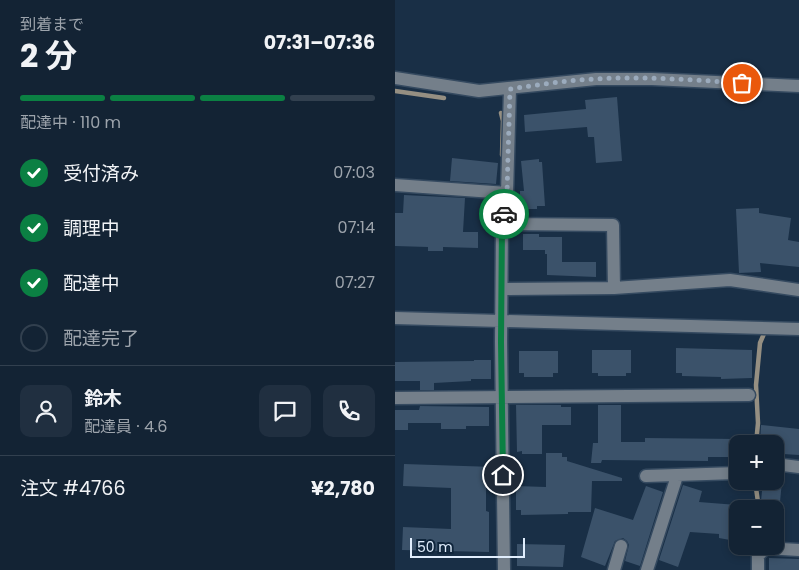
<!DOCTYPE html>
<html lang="ja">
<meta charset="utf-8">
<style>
body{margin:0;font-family:Poppins,"Noto Sans JP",sans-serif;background:#202f40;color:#f1f3f6;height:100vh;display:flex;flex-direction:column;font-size:19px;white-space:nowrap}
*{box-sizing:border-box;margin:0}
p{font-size:16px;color:#9da4ac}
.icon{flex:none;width:28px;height:28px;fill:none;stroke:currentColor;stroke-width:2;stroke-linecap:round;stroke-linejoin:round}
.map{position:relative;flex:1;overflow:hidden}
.drawer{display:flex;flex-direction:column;background:#132334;width:395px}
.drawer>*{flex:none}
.fabs{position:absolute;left:334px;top:435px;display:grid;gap:10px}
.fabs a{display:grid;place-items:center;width:55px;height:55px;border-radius:10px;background:#132334;box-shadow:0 2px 8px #0003,0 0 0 1px #32404f;font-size:25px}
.scale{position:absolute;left:15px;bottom:12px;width:115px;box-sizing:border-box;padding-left:5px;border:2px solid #e1eefd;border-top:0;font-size:14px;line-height:18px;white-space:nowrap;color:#e1eefd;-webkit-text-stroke:4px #0f253b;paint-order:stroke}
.pin{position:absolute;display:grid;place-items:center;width:42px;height:42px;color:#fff;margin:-21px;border:2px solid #fff;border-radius:50%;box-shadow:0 1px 5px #0007}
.courier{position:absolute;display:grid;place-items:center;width:50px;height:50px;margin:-25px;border:4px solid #0b8043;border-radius:50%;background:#fff;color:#222;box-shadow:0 1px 6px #0007}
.head em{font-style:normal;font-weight:700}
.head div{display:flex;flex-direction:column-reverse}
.head{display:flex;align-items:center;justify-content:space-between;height:85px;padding:0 20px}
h1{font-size:32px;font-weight:700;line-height:38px}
.bar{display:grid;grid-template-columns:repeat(4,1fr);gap:8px 5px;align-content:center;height:60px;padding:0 20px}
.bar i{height:6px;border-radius:4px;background:#32404f}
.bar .selected{background:#0b8043}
.bar p{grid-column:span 4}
.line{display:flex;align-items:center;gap:12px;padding:0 20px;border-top:1px solid #32404f}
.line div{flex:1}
.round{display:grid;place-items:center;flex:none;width:52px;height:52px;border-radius:10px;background:#202f40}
ol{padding:0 20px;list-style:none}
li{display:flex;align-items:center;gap:15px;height:55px}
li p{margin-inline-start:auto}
li .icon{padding:5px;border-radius:50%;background:#0b8043;color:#fff;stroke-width:4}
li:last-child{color:#9da4ac}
li i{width:28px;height:28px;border:2px solid #32404f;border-radius:50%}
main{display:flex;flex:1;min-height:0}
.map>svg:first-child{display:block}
</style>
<main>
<section class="drawer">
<div class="head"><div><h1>2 分</h1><p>到着まで</p></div><em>07:31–07:36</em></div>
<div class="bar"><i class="selected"></i><i class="selected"></i><i class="selected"></i><i></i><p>配達中 · 110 m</p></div>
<ol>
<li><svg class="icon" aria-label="check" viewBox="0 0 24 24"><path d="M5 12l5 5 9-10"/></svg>受付済み<p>07:03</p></li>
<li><svg class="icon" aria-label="check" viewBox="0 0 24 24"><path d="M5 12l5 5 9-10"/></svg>調理中<p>07:14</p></li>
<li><svg class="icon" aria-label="check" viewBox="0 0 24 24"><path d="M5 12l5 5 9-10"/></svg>配達中<p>07:27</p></li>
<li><i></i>配達完了</li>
</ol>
<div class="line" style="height:90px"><a class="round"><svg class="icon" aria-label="person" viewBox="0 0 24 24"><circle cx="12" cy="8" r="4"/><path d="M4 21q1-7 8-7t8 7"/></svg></a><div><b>鈴木</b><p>配達員 · 4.6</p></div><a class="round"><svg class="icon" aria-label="chat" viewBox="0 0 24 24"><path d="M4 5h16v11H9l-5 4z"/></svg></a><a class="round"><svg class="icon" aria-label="phone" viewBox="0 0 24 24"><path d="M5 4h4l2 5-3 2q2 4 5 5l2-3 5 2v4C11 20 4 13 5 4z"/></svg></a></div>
<div class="line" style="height:65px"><div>注文 #4766</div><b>¥2,780</b></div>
</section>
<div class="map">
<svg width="404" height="570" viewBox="0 0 404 570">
<rect width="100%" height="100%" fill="#192f46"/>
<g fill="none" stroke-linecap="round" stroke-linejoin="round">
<!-- stream -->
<path stroke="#958f82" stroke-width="4.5" d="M0,91L49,98
M106,113L108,121L107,155
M361,444L363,423L361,385L365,343L371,329
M360,481L364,509
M359,557V546"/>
</g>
<!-- building -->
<path fill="#3b526a" d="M222,97L227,161L201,163L199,137H193L192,127L130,132L129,115L191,109L190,100Z
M57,158L103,163L101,184L55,181Z
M144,159V162H147L150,206H142V209H125V191H129L126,161Z
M9,195L70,198L68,232H83V248L48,247V251H33V247L0,246V213H8Z
M364,208V213L396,218L393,240L404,242V267L365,263L366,272L344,273L341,209Z
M128,234H144V237H167V262H201V277L152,275V254H150V250H128Z
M281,348L357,350V378L326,379V377L287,376V373H281Z
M197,350H236V373H231V376H203V373H197Z
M124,351H163V373H158V377H129V373H124Z
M79,360H96V379H76V381L39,383V390H25V381H0V362L79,361Z
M121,405H166V407H176V425H147V454H127V451L122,452Z
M203,405H226V442H250V438L342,439L341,457H313V461L207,460L206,463H196L198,443H203Z
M25,406L94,407V426H71V429H46V423H13V430H0V410H24Z
M366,425L404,429V455L388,454V451H380V444H365Z
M151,453H167V457H172V461L227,478V481H197L196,512H173V514L126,515V510H121V486L151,487Z
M9,464L99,467V487H91V511L94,512V552L7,550L8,527L56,529V488L8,486Z
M368,481H387L385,502L366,501Z
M288,485L307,491L304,502L342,505V535H336L335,540L324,538V534L295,532L283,567L264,560Z
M251,486L268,492L245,566L230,561L234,545L232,541L228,538L220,541L210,566L186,557L200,508L238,520Z
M122,544L170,545L168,567L122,566Z
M374,558L404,559V570H374Z"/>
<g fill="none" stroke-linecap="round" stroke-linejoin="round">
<defs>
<path id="minor" d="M0,78L84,91L201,79H257L404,86
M0,185L112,193
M107,224L218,225L219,288
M107,289L219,288L335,280L404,290
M0,318L404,329
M0,398L354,395
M380,464L404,467
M251,476L342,473
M109,570L106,342L107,224L112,193L115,89
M219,570L226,546
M252,570L282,476
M363,570V556L370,548L404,550"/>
</defs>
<!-- minor casing -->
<use href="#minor" stroke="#354a60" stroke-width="15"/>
<!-- minor -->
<use href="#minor" stroke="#747f8a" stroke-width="12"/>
</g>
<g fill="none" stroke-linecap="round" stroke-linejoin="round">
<!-- done -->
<path stroke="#9babbd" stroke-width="5" stroke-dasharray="0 9" d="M109,214L112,193L115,89C143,85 171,80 200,79C248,76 298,80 347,83"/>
<!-- route -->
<path stroke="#0b8043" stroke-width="6" d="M108,475L106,342L107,224L109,214"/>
</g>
</svg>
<div class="fabs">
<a>+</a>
<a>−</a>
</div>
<div class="scale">50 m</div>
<div class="pin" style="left:347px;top:83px;background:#ea580c"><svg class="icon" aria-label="bag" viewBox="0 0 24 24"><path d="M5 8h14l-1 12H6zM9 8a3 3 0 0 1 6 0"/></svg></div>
<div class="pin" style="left:108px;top:475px;background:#1f2937"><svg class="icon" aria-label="home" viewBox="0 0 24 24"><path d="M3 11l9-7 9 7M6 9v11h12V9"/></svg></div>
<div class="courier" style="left:109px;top:214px"><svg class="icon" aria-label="car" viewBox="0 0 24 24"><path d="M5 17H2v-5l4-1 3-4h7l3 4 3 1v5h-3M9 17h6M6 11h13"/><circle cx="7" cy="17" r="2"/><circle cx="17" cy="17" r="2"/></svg></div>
</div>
</main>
